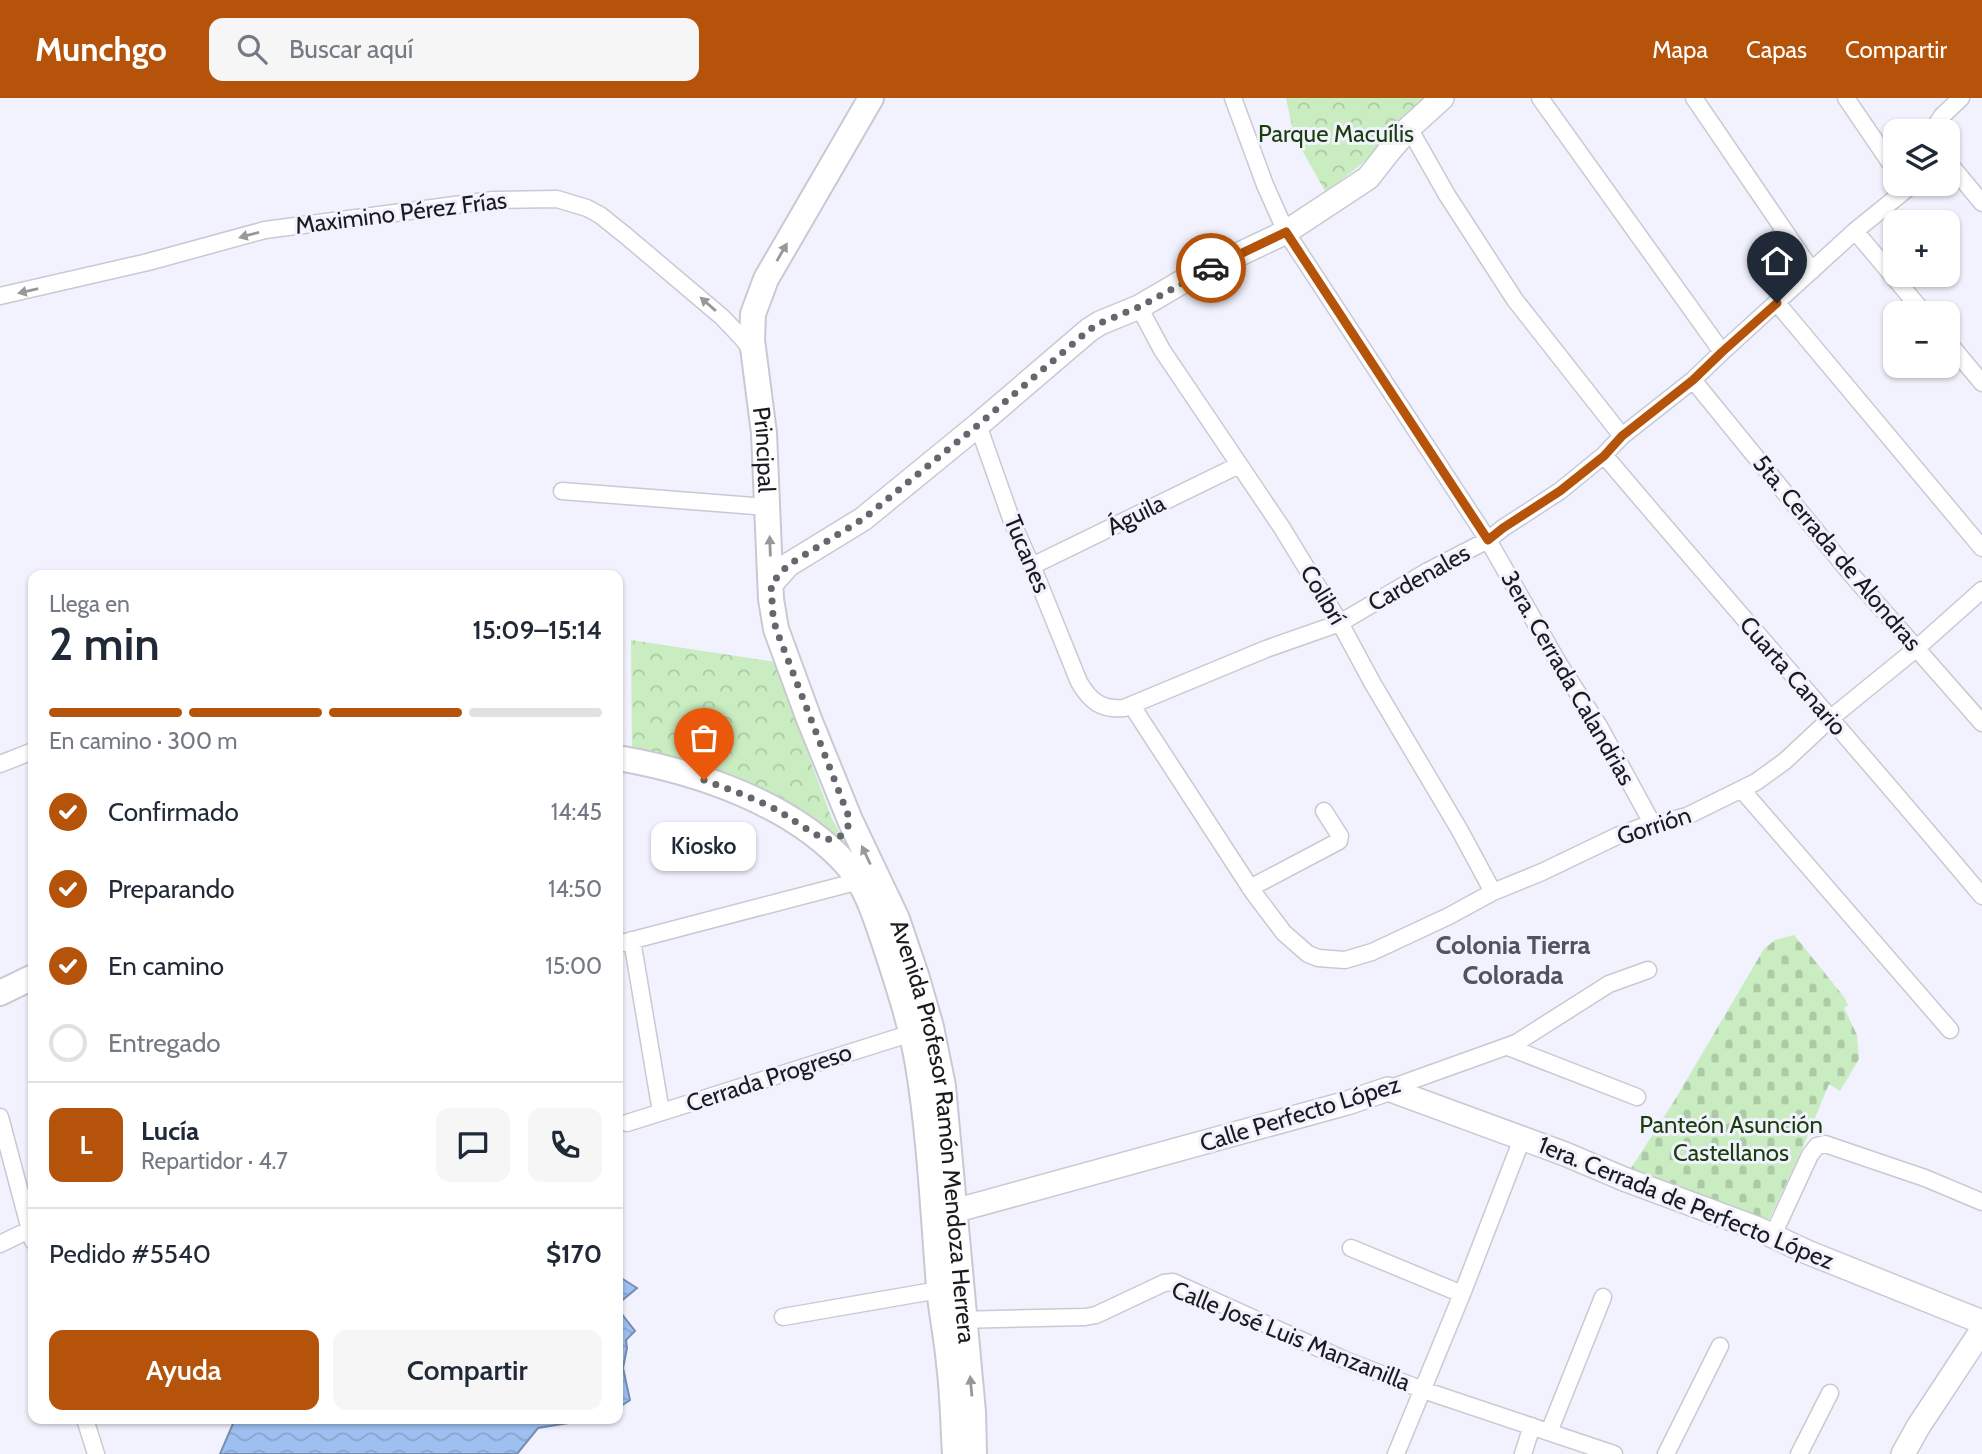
<!DOCTYPE html>
<html lang="es">
<meta charset="utf-8">
<style>
body{margin:0;font-family:Cabin,sans-serif;background:#f6f6f7;color:#1f2937;height:100vh;display:flex;flex-direction:column;font-size:26px;white-space:nowrap}
*{box-sizing:border-box;margin:0}
p{font-size:23px;color:#747a83}
.icon{flex:none;width:38px;height:38px;fill:none;stroke:currentColor;stroke-width:2;stroke-linecap:round;stroke-linejoin:round}
.map{position:relative;flex:1;overflow:hidden}
.drawer{position:absolute;left:28px;top:472px;width:595px;height:854px;display:flex;flex-direction:column;background:#fff;border-radius:14px;box-shadow:0 2px 5px #0004}
.drawer>*{flex:none}
.tools{position:absolute;left:1883px;top:21px;display:grid;gap:14px}
.tools a{display:grid;place-items:center;width:77px;height:77px;border-radius:14px;background:#fff;box-shadow:0 2px 5px #0004;font-size:35px}
.pin{position:absolute;display:grid;place-items:center;width:60px;height:60px;color:#fff;margin:-72px -30px;border-radius:50% 50% 50% 0;rotate:-45deg;box-shadow:0 0 7px #0007}
.pin .icon{rotate:45deg}
.courier{position:absolute;display:grid;place-items:center;width:70px;height:70px;margin:-35px;border:5px solid #b45309;border-radius:50%;background:#fff;color:#222;box-shadow:0 2px 9px #0007}
.bubble{position:absolute;height:49px;border-radius:14px;background:#fff;box-shadow:0 2px 5px #0004;font-size:23px;font-weight:600;line-height:49px;text-align:center}
.overview em{font-style:normal;font-weight:600}
.overview div{display:flex;flex-direction:column-reverse}
.overview{display:flex;align-items:center;justify-content:space-between;height:119px;padding:0 21px}
h1{font-size:46px;font-weight:600;line-height:52px}
.bar{display:grid;grid-template-columns:repeat(4,1fr);gap:10px 7px;align-content:center;height:84px;padding:0 21px}
.bar i{height:9px;border-radius:5px;background:#e0e1e3}
.bar .current{background:#b45309}
.bar p{grid-column:span 4}
.line{display:flex;align-items:center;gap:18px;padding:0 21px;border-top:2px solid #e0e1e3}
.line div{flex:1}
.round{display:grid;place-items:center;flex:none;width:74px;height:74px;border-radius:14px;background:#f6f6f7}
ol{padding:0 21px;list-style:none}
li{display:flex;align-items:center;gap:21px;height:77px}
li p{margin-inline-start:auto}
li .icon{padding:7px;border-radius:50%;background:#b45309;color:#fff;stroke-width:4}
li:last-child{color:#747a83}
li i{width:38px;height:38px;border:4px solid #e0e1e3;border-radius:50%}
.primary-button{display:flex;gap:14px;margin-top:auto;padding:14px 21px}
.primary-button a{flex:1;height:80px;border-radius:14px;background:#b45309;color:#fff;font-size:28px;font-weight:600;line-height:80px;text-align:center}
.primary-button a+a{background:#f6f6f7;color:#1f2937}
header{display:flex;align-items:center;gap:42px;box-sizing:border-box;height:98px;padding:0 35px;background:#b45309;color:#fff}
header strong{font-size:33px}
nav{display:flex;gap:38px;margin-inline-start:auto;font-size:24px}
.search{width:490px;height:63px;background:#f6f6f7;display:flex;align-items:center;gap:18px;box-sizing:border-box;padding:0 24px;border-radius:14px;color:#747a83;font-size:26px}
.map>svg:first-child{display:block}
</style>
<header>
<strong>Munchgo</strong>
<div class="search"><svg class="icon" aria-label="search" viewBox="0 0 24 24"><circle cx="10" cy="10" r="6"/><path d="M15 15l6 6"/></svg>Buscar aquí</div>
<nav><a>Mapa</a><a>Capas</a><a>Compartir</a></nav>
</header>
<div class="map">
<svg width="1982" height="1356" viewBox="0 0 1982 1356">
<defs>
<pattern id="cemetery-stones" width="16" height="16" patternUnits="userSpaceOnUse" patternTransform="scale(1.75)"><rect width="16" height="16" fill="#c9ecc0"/><path d="M2 7V4a2 2 0 0 1 4 0v3zM10 15v-3a2 2 0 0 1 4 0v3z" fill="#accaa5"/></pattern>
<pattern id="park-crowns" width="20" height="18" patternUnits="userSpaceOnUse" patternTransform="scale(1.75)"><rect width="20" height="18" fill="#c9ecc0"/><path d="M2 6a3 3 0 1 1 6 0M12 15a3 3 0 1 1 6 0" fill="none" stroke="#accaa5"/></pattern>
<pattern id="water-waves" width="16" height="10" patternUnits="userSpaceOnUse" patternTransform="scale(1.75)"><rect width="16" height="10" fill="#9ec0f1"/><path d="M0 5q4-4 8 0t8 0" fill="none" stroke="#88a4ce"/></pattern>
</defs>
<rect width="100%" height="100%" fill="#f1f2fd"/>
<!-- cemetery -->
<path fill="url(#cemetery-stones)" d="M1794,837L1844,899L1848,907L1844,910L1857,937L1859,961L1840,993L1829,986L1801,1054L1765,1130L1626,1078L1673,1005L1764,851L1775,842Z"/>
<!-- park -->
<path fill="url(#park-crowns)" d="M1286,0H1428C1396,33 1365,68 1325,93L1294,38Z
M631,542L782,565L794,597L796,624L832,721L853,759L632,654Z"/>
<!-- water -->
<path fill="url(#water-waves)" stroke="#778eb2" stroke-width="2" d="M618,1178L637,1190L619,1205L621,1215L635,1233L626,1242L627,1250L623,1270L630,1302L618,1310Z
M235,1321H593L538,1330L517,1356H220Z"/>
<g fill="none" stroke-linecap="round" stroke-linejoin="round">
<defs>
<path id="street" d="M1233,0L1265,87L1286,134L1488,442L1559,566L1599,628L1652,725
M1540,0L1722,254
M1694,0L1812,173
M1846,0L1895,72
M1409,30L1447,97L1515,202L1622,338
M1932,33L1942,18L1961,0
M1948,64L1982,105
M1855,133L1924,215
M0,198L148,164L265,132L493,102L557,101L587,110L600,117L625,137L722,219L742,240L753,254
M1777,205L1982,450
M1139,209L1162,252L1282,430L1340,525L1373,586L1459,731L1493,794
M1948,244L1982,285
M1693,282L1851,476L1982,625
M978,327L1013,426L1037,480L1079,584C1090,603 1101,612 1124,610L1266,551L1340,525L1428,473L1488,442L1503,430L1560,393L1604,357L1622,338L1693,282L1722,254L1855,133L1908,90L1910,86
M1604,357C1729,505 1858,650 1982,798
M562,393L768,409
M1032,468L1239,367
M1132,608L1253,794L1284,835L1308,856L1318,860L1345,862L1372,854L1449,818L1493,794L1542,774L1617,738L1652,725L1665,724L1687,718L1756,684L1785,663L1831,620L1917,550L1982,492
M0,666L33,653
M1742,692L1950,932
M1250,790L1339,743L1340,738L1324,713
M632,842L661,1014
M618,846L859,783
M1508,949L1637,999
M1388,991L1516,945L1609,886L1648,872
M0,1019L33,1143
M627,1025L912,935
M1773,1137L1810,1057L1817,1048L1825,1046L1925,1080L1982,1104
M0,1146L33,1130
M1351,1150L1462,1196
M783,1219L939,1192
M957,1222L1085,1219L1096,1217L1164,1185L1173,1184L1345,1262L1423,1292L1614,1356
M85,1321L96,1356
M1549,1334L1603,1199
M1396,1356L1462,1196L1522,1041
M1523,1356L1532,1328
M1666,1356L1720,1248
M1799,1356L1830,1295"/>
<path id="secondary" d="M771,486L788,467L863,421L978,327L1089,232L1100,225L1139,209L1187,181L1286,134L1368,80L1390,52L1409,30L1442,0
M937,1115L954,1113L1347,1005L1388,991L1565,1056L1624,1081L1756,1130L1807,1154L1982,1224
M1903,1356L1918,1329L1982,1232"/>
<g id="primary">
<path id="s1" d="M871,0L766,181L753,216L752,242L764,335L771,501L776,531L809,621L850,722L897,821L917,880L931,929L943,988L973,1314L974,1356"/>
<path d="M618,660C699,674 793,706 848,768C867,790 875,818 884,844C897,884 911,925 918,967C930,1040 933,1114 939,1188C941,1214 947,1240 949,1266C953,1296 953,1326 955,1356"/>
<path d="M0,895L33,879"/>
</g>
</defs>
<!-- street casing -->
<use href="#street" stroke="#c8c9d3" stroke-width="19"/>
<!-- secondary casing -->
<use href="#secondary" stroke="#c8c9d3" stroke-width="26"/>
<!-- primary casing -->
<use href="#primary" stroke="#c8c9d3" stroke-width="28"/>
<!-- street -->
<use href="#street" stroke="#fff" stroke-width="16"/>
<!-- secondary -->
<use href="#secondary" stroke="#fff" stroke-width="23"/>
<!-- primary -->
<use href="#primary" stroke="#fff" stroke-width="24"/>
</g>
<!-- one-way arrows -->
<defs><path id="oneway-solid" d="M-6-.8H1V-3.2L6.5 0L1 3.2V.8H-6Z" transform="scale(1.75)"/></defs>
<g fill="#98989a">
<use href="#oneway-solid" transform="translate(249 137) rotate(165)"/>
<use href="#oneway-solid" transform="translate(782 154) rotate(-60)"/>
<use href="#oneway-solid" transform="translate(28 193) rotate(167)"/>
<use href="#oneway-solid" transform="translate(708 206) rotate(-139)"/>
<use href="#oneway-solid" transform="translate(770 448) rotate(-92)"/>
<use href="#oneway-solid" transform="translate(866 757) rotate(-115)"/>
<use href="#oneway-solid" transform="translate(971 1288) rotate(-95)"/>
</g>
<g fill="none" stroke-linecap="round" stroke-linejoin="round">
<!-- done -->
<path stroke="#66666d" stroke-width="7" stroke-dasharray="0 12.6" d="M704,682C728,691 752,699 775,711C787,717 817,740 827,741C839,743 847,734 850,722L776,531L773,518L771,486L788,467L863,421L978,327L1089,232L1100,225L1139,209L1211,170"/>
<!-- route -->
<path stroke="#b45309" stroke-width="9" d="M1211,170L1286,134L1488,442L1503,430L1560,393L1604,358L1622,338L1693,282L1722,254L1777,205"/>
</g>
<g text-anchor="middle" stroke-width="6" stroke-linejoin="round" paint-order="stroke">
<!-- park labels -->
<g font-size="24" fill="#193e0c" stroke="#f1f2fd">
<text x="1336" y="44">Parque Macuílis</text>
<text x="1731" y="1035">Panteón Asunción<tspan x="1731" dy="28">Castellanos</tspan></text>
</g>
<!-- street labels -->
<g font-size="24" fill="#1b1b1f" stroke="#f1f2fd">
<text transform="translate(401 115) rotate(-7)" y="8">Maximino Pérez Frías</text>
<text dy="8" stroke="none"><textPath href="#s1" startOffset="383">Principal</textPath></text>
<text transform="translate(1136 417) rotate(-26)" y="8">Águila</text>
<text transform="translate(1837 455) rotate(50)" y="8">5ta. Cerrada de Alondras</text>
<text transform="translate(1027 456) rotate(67)" y="8">Tucanes</text>
<text transform="translate(1419 480) rotate(-29)" y="8">Cardenales</text>
<text transform="translate(1323 497) rotate(59)" y="8">Colibrí</text>
<text transform="translate(1793 578) rotate(49)" y="8">Cuarta Canario</text>
<text transform="translate(1568 580) rotate(60)" y="8">3era. Cerrada Calandrias</text>
<text transform="translate(1654 728) rotate(-18)" y="8">Gorrión</text>
<text transform="translate(769 980) rotate(-18)" y="8">Cerrada Progreso</text>
<text transform="translate(1300 1016) rotate(-17)" y="8">Calle Perfecto López</text>
<text dy="8" stroke="none"><textPath href="#s1" startOffset="1094">Avenida Profesor Ramón Mendoza Herrera</textPath></text>
<text transform="translate(1686 1105) rotate(22)" y="8">1era. Cerrada de Perfecto López</text>
<text transform="translate(1291 1238) rotate(22)" y="8">Calle José Luis Manzanilla</text>
</g>
<!-- neighbourhood labels -->
<g font-size="26" font-weight="bold" fill="#52535b" stroke="#f1f2fd">
<text x="1513" y="856">Colonia Tierra<tspan x="1513" dy="30">Colorada</tspan></text>
</g>
</g>
</svg>
<div class="tools">
<a><svg class="icon" aria-label="layers" viewBox="0 0 24 24"><path d="M12 4l9 5-9 5-9-5zM3 14l9 5 9-5"/></svg></a>
<a>+</a>
<a>−</a>
</div>
<div class="pin" style="left:704px;top:682px;background:#ea580c"><svg class="icon" aria-label="bag" viewBox="0 0 24 24"><path d="M5 8h14l-1 12H6zM9 8a3 3 0 0 1 6 0"/></svg></div>
<div class="pin" style="left:1777px;top:205px;background:#1f2937"><svg class="icon" aria-label="home" viewBox="0 0 24 24"><path d="M3 11l9-7 9 7M6 9v11h12V9"/></svg></div>
<div class="courier" style="left:1211px;top:170px"><svg class="icon" aria-label="car" viewBox="0 0 24 24"><path d="M5 17H2v-5l4-1 3-4h7l3 4 3 1v5h-3M9 17h6M6 11h13"/><circle cx="7" cy="17" r="2"/><circle cx="17" cy="17" r="2"/></svg></div>
<div class="bubble" style="left:651px;top:724px;width:105px">Kiosko</div>
<section class="drawer">
<div class="overview"><div><h1>2 min</h1><p>Llega en</p></div><em>15:09–15:14</em></div>
<div class="bar"><i class="current"></i><i class="current"></i><i class="current"></i><i></i><p>En camino · 300 m</p></div>
<ol>
<li><svg class="icon" aria-label="check" viewBox="0 0 24 24"><path d="M5 12l5 5 9-10"/></svg>Confirmado<p>14:45</p></li>
<li><svg class="icon" aria-label="check" viewBox="0 0 24 24"><path d="M5 12l5 5 9-10"/></svg>Preparando<p>14:50</p></li>
<li><svg class="icon" aria-label="check" viewBox="0 0 24 24"><path d="M5 12l5 5 9-10"/></svg>En camino<p>15:00</p></li>
<li><i></i>Entregado</li>
</ol>
<div class="line" style="height:126px"><b class="round" style="background:#b45309;color:#fff">L</b><div><b>Lucía</b><p>Repartidor · 4.7</p></div><a class="round"><svg class="icon" aria-label="chat" viewBox="0 0 24 24"><path d="M4 5h16v11H9l-5 4z"/></svg></a><a class="round"><svg class="icon" aria-label="phone" viewBox="0 0 24 24"><path d="M5 4h4l2 5-3 2q2 4 5 5l2-3 5 2v4C11 20 4 13 5 4z"/></svg></a></div>
<div class="line" style="height:91px"><div>Pedido #5540</div><b>$170</b></div>
<div class="primary-button"><a>Ayuda</a><a>Compartir</a></div>
</section>
</div>
